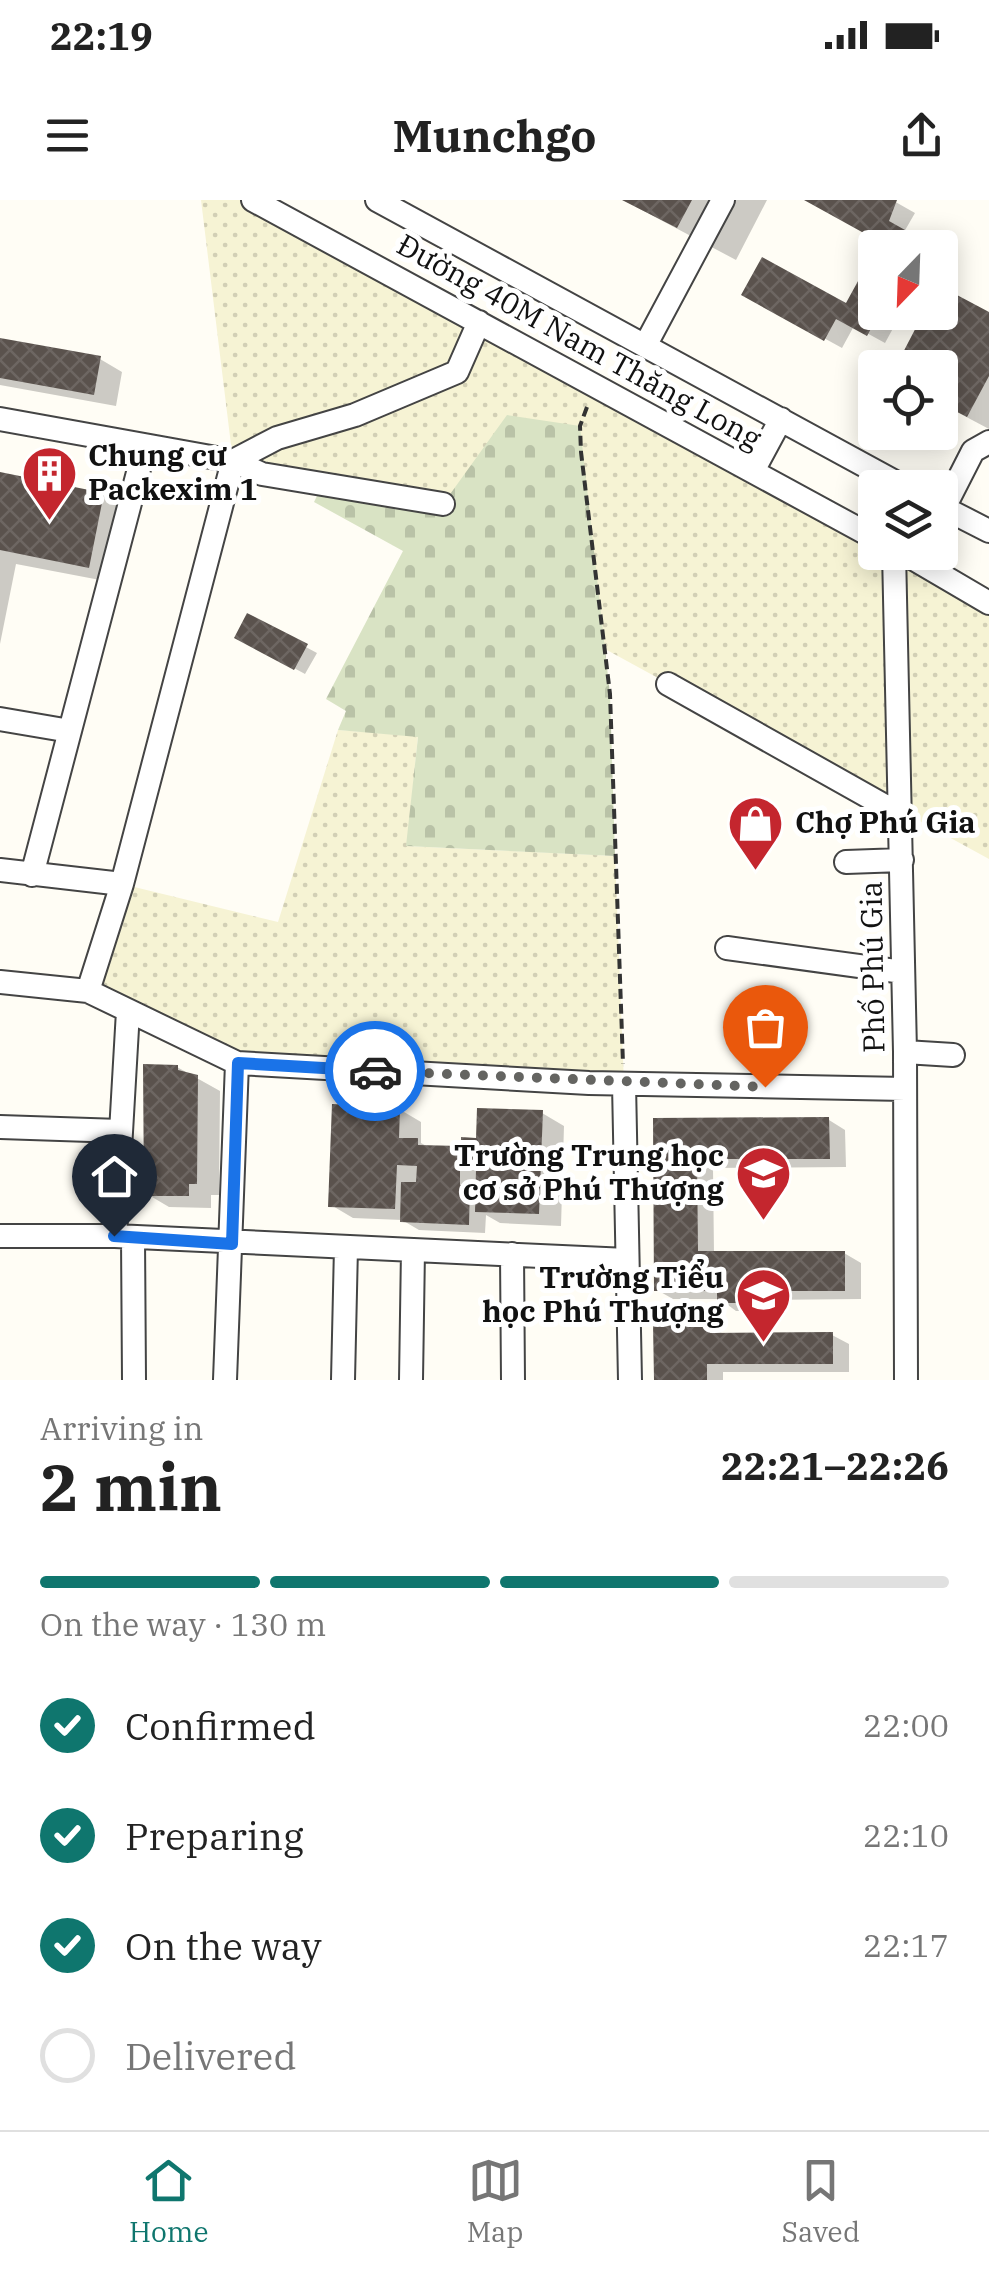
<!DOCTYPE html>
<meta charset="utf-8">
<style>
body{margin:0;font-family:"IBM Plex Serif",serif;background:#f2f2f2;color:#222;height:100vh;display:flex;flex-direction:column;font-size:38px;white-space:nowrap}
*{box-sizing:border-box;margin:0}
p{font-size:32px;color:#767676}
.icon{flex:none;width:55px;height:55px;fill:none;stroke:currentColor;stroke-width:2;stroke-linecap:round;stroke-linejoin:round}
.map{position:relative;height:1180px;overflow:hidden}
.panel{display:flex;flex-direction:column;background:#fff;flex:1}
.panel>*{flex:none}
.needle{width:65px;rotate:203deg}
.fabs{position:absolute;left:858px;top:30px;display:grid;gap:20px}
.fabs a{display:grid;place-items:center;width:100px;height:100px;border-radius:10px;background:#fff;box-shadow:0 5px 25px #0003;font-size:50px}
.pin{position:absolute;display:grid;place-items:center;width:85px;height:85px;color:#fff;margin:-102px -42px;border-radius:50% 50% 50% 0;rotate:-45deg;box-shadow:0 0 10px #0007}
.pin .icon{rotate:45deg}
.courier{position:absolute;display:grid;place-items:center;width:100px;height:100px;margin:-50px;border:8px solid #1a73e8;border-radius:50%;background:#fff;color:#222;box-shadow:0 2px 12px #0007}
.head em{font-style:normal;font-weight:700}
.head div{display:flex;flex-direction:column-reverse}
.head{display:flex;align-items:center;justify-content:space-between;height:170px;padding:0 40px}
h1{font-size:65px;font-weight:700;line-height:75px}
.bar{display:grid;grid-template-columns:repeat(4,1fr);gap:15px 10px;align-content:center;height:120px;padding:0 40px}
.bar i{height:12px;border-radius:8px;background:#e0e0e0}
.bar .on{background:#0f766e}
.bar p{grid-column:span 4}
ol{padding:0 40px;list-style:none}
li{display:flex;align-items:center;gap:30px;height:110px}
li p{margin-inline-start:auto}
li .icon{padding:10px;border-radius:50%;background:#0f766e;color:#fff;stroke-width:4}
li:last-child{color:#767676}
li i{width:55px;height:55px;border:5px solid #e0e0e0;border-radius:50%}
.status{display:flex;justify-content:space-between;align-items:center;height:70px;padding:0 50px;background:#fff;direction:ltr}
.status svg{height:28px;fill:currentColor}
header{display:flex;justify-content:space-between;align-items:center;height:130px;padding:0 40px;background:#fff;font-size:45px;font-weight:700}
.dock{display:flex;justify-content:space-around;align-items:center;height:140px;border-top:2px solid #e0e0e0;background:#fff;font-size:28px;color:#767676}
.dock a{display:grid;justify-items:center;gap:5px}
.dock .on{color:#0f766e}
.map>svg:first-child{display:block}
</style>
<div class="status"><b>22:19</b><svg viewBox="0 0 49 12"><path d="M0 12V9h3v3zM5 12V6h3v6zM10 12V3h3v9zM15 12V0h3v12zM26 1h20v11H26zM47 4h2v5h-2z"/></svg></div>
<header><svg class="icon" aria-label="menu" viewBox="0 0 24 24"><path d="M4 6h16M4 12h16M4 18h16"/></svg>Munchgo<svg class="icon" aria-label="share" viewBox="0 0 24 24"><path d="M12 15V3M7 8l5-5 5 5M5 13v7h14v-7"/></svg></header>
<div class="map">
<svg width="989" height="1180" viewBox="0 0 989 1180">
<defs>
<pattern id="farmland-dots" width="8" height="8" patternUnits="userSpaceOnUse" patternTransform="scale(2.5)"><rect width="8" height="8" fill="#f6f3d4"/><path d="M2 2h.1M6 6h.1" fill="none" stroke="#d2cfb5" stroke-width="1.8" stroke-linecap="round"/></pattern>
<pattern id="cemetery-stones" width="16" height="16" patternUnits="userSpaceOnUse" patternTransform="scale(2.5)"><rect width="16" height="16" fill="#d9e3c4"/><path d="M2 7V4a2 2 0 0 1 4 0v3zM10 15v-3a2 2 0 0 1 4 0v3z" fill="#b9c2a7"/></pattern>
<pattern id="building-cross-hatch" width="8" height="8" patternUnits="userSpaceOnUse" patternTransform="scale(2.5)"><rect width="8" height="8" fill="#5a524d"/><path d="M0 0l8 8M0 8l8-8" fill="none" stroke="#6d6662"/></pattern>
</defs>
<rect width="100%" height="100%" fill="#fffdf5"/>
<!-- farmland -->
<path fill="url(#farmland-dots)" d="M201,0H253L875,338V352L902,353L989,402V659L605,449L443,304L233,261Z
M338,530L418,536L407,646L615,656L624,884L237,863L88,791L122,684L278,722Z"/>
<!-- cemetery -->
<path fill="url(#cemetery-stones)" d="M507,215L580,226L610,494L615,656L406,646L418,537L338,530L346,511L326,499L403,351L314,302L323,284L443,304Z"/>
<!-- shadow -->
<path fill="#0003" d="M623,0H767L736,60Z
M809,0H892L915,13L904,32L931,48H879L883,41Z
M875,55V112H902L885,143L854,126L842,148L744,94L847,107Z
M989,115V229L940,203Z
M0,141L100,159L122,172L116,206L0,185Z
M0,275L103,295L135,314L121,384L16,364L0,444Z
M248,416L317,453L305,474L237,437Z
M177,867L220,891L219,995H211V1008L169,1007L147,994Z
M399,909L421,922V943L428,947L463,948L542,913L564,926L561,1026L500,1023L486,1015L485,1033L419,1030L402,1020L353,1018L331,1005Z
M829,920L845,930L846,967L713,968L714,1054L844,1053L861,1063V1099L752,1100V1111H736L720,1099H673L657,1090L655,921Z
M710,1126L725,1135H832L849,1144V1172H723V1180H656Z"/>
<!-- building -->
<path fill="url(#building-cross-hatch)" d="M622,0H692L677,28Z
M804,0H897L889,21L921,39L916,48H877L880,42Z
M875,50V112H880L867,136L836,119L824,141L741,95L762,57L846,103Z
M940,86L989,112V176L967,217L940,203V168H895L924,112H940Z
M0,138L101,156L94,195L0,178Z
M0,272L104,293L89,368L0,350Z
M247,413L308,444L294,470L234,438Z
M143,864L178,865V870L198,875L197,984H189V996H144Z
M332,904L400,907L399,938H418V945L461,946V937L476,938L477,908L543,910L539,1014L475,1012L476,969L460,968V985H470L469,1025L400,1022L401,982H416L417,966L397,965L395,1009L328,1007Z
M829,917L830,959H697L698,1051H845V1091H736V1103H717V1091H654L653,918Z
M653,1124H710V1133L833,1132V1164H707V1180H654Z"/>
<g fill="none" stroke-linecap="round" stroke-linejoin="round">
<defs>
<path id="minor" d="M253,0L875,338
M377,0L906,288
M645,146L723,0
M0,219L233,261L277,238L355,215L457,172L479,122
M753,271L781,219
M940,306L989,331
M944,308L973,251L989,242
M894,352L905,852L906,1180
M902,352L989,403
M668,484L901,615
M0,519L70,531
M846,662L902,660
M0,670L122,684
M32,675L145,246
M727,748L903,772
M0,782L88,791L237,863L589,883L905,889
M88,791L122,684L233,261L262,274L443,304
M905,852L953,855
M624,884L630,1180
M0,927L120,931
M0,1036H115L627,1060
M115,1036L128,811
M133,1037L134,1180
M512,1054L513,1180
M225,1180L237,863
M343,1180L346,1047
M411,1180L413,1050"/>
</defs>
<!-- minor casing -->
<use href="#minor" stroke="#444" stroke-width="26"/>
<!-- path -->
<path stroke="#333" stroke-width="4" stroke-dasharray="10 5" stroke-linecap="butt" d="M587,207L580,226L581,252L610,494L623,864"/>
<!-- minor -->
<use href="#minor" stroke="#fff" stroke-width="22"/>
</g>
<g fill="none" stroke-linecap="round" stroke-linejoin="round">
<!-- done -->
<path stroke="#646461" stroke-width="10" stroke-dasharray="0 18" d="M375,871L765,887"/>
<!-- route -->
<path stroke="#1a73e8" stroke-width="12" d="M114,1036L232,1044L238,863L375,871"/>
</g>
<!-- icons -->
<defs>
<symbol id="building-pin" viewBox="-11 -11 22 30"><path d="M0 17L-7.5 6A9.5 9.5 0 1 1 7.5 6Z" fill="#c4262e" stroke="#fff"/><path d="M-4-6H4V6H1V3H-1V6H-4ZM-2.5-4.3h1.7v1.8h-1.7ZM.8-4.3h1.7v1.8H.8ZM-2.5-1h1.7V.8h-1.7ZM.8-1h1.7V.8H.8Z" fill="#fff"/></symbol>
<symbol id="shop-pin" viewBox="-11 -11 22 30"><path d="M0 17L-7.5 6A9.5 9.5 0 1 1 7.5 6Z" fill="#c4262e" stroke="#fff"/><path d="M-5-2.5h2.3a2.7 3.5 0 0 1 5.4 0H5L5.5 6h-11ZM-1.5-2.5h3a1.5 2.3 0 0 0-3 0Z" fill="#fff"/></symbol>
<symbol id="school-pin" viewBox="-11 -11 22 30"><path d="M0 17L-7.5 6A9.5 9.5 0 1 1 7.5 6Z" fill="#c4262e" stroke="#fff"/><path d="M0-5L7-2L0 1L-7-2ZM-4 1L0 2.5L4 1V4Q0 6-4 4Z" fill="#fff"/></symbol>
</defs>
<g fill-rule="evenodd">
<use href="#building-pin" x="18" y="242" width="63" height="86"/>
<use href="#shop-pin" x="724" y="592" width="63" height="86"/>
<use href="#school-pin" x="732" y="942" width="63" height="86"/>
<use href="#school-pin" x="732" y="1064" width="63" height="86"/>
</g>
<g text-anchor="middle" stroke-width="10" stroke-linejoin="round" paint-order="stroke">
<!-- street labels -->
<g font-size="30" fill="#111" stroke="#fff">
<text transform="translate(579 142) rotate(29)" y="10">Đường 40M Nam Thăng Long</text>
<text transform="translate(873 767) rotate(-91)" y="10">Phố Phú Gia</text>
</g>
<!-- poi labels -->
<g font-size="30" font-weight="bold" fill="#111" stroke="#fff" text-anchor="start">
<text x="88" y="266">Chung cư<tspan x="88" dy="34">Packexim 1</tspan></text>
<text x="795" y="633">Chợ Phú Gia</text>
<text x="724" y="966" text-anchor="end">Trường Trung học<tspan x="724" dy="34">cơ sở Phú Thượng</tspan></text>
<text x="724" y="1088" text-anchor="end">Trường Tiểu<tspan x="724" dy="34">học Phú Thượng</tspan></text>
</g>
</g>
</svg>
<div class="fabs">
<a><svg class="needle" viewBox="-14 -14 28 28"><path d="M0-13l5 13h-10z" fill="#e53935"/><path d="M0 13l5-13h-10z" fill="#767676"/></svg></a>
<a><svg class="icon" aria-label="locate" viewBox="0 0 24 24"><circle cx="12" cy="12" r="6"/><path d="M12 2v4M12 18v4M2 12h4M18 12h4"/></svg></a>
<a><svg class="icon" aria-label="layers" viewBox="0 0 24 24"><path d="M12 4l9 5-9 5-9-5zM3 14l9 5 9-5"/></svg></a>
</div>
<div class="pin" style="left:765px;top:887px;background:#ea580c"><svg class="icon" aria-label="bag" viewBox="0 0 24 24"><path d="M5 8h14l-1 12H6zM9 8a3 3 0 0 1 6 0"/></svg></div>
<div class="pin" style="left:114px;top:1036px;background:#1f2937"><svg class="icon" aria-label="home" viewBox="0 0 24 24"><path d="M3 11l9-7 9 7M6 9v11h12V9"/></svg></div>
<div class="courier" style="left:375px;top:871px"><svg class="icon" aria-label="car" viewBox="0 0 24 24"><path d="M5 17H2v-5l4-1 3-4h7l3 4 3 1v5h-3M9 17h6M6 11h13"/><circle cx="7" cy="17" r="2"/><circle cx="17" cy="17" r="2"/></svg></div>
</div>
<section class="panel">
<div class="head"><div><h1>2 min</h1><p>Arriving in</p></div><em>22:21–22:26</em></div>
<div class="bar"><i class="on"></i><i class="on"></i><i class="on"></i><i></i><p>On the way · 130 m</p></div>
<ol>
<li><svg class="icon" aria-label="check" viewBox="0 0 24 24"><path d="M5 12l5 5 9-10"/></svg>Confirmed<p>22:00</p></li>
<li><svg class="icon" aria-label="check" viewBox="0 0 24 24"><path d="M5 12l5 5 9-10"/></svg>Preparing<p>22:10</p></li>
<li><svg class="icon" aria-label="check" viewBox="0 0 24 24"><path d="M5 12l5 5 9-10"/></svg>On the way<p>22:17</p></li>
<li><i></i>Delivered</li>
</ol>
</section>
<nav class="dock">
<a class="on"><svg class="icon" aria-label="home" viewBox="0 0 24 24"><path d="M3 11l9-7 9 7M6 9v11h12V9"/></svg>Home</a>
<a><svg class="icon" aria-label="map" viewBox="0 0 24 24"><path d="M3 6l6-2 6 2 6-2v14l-6 2-6-2-6 2zM9 4v14M15 6v14"/></svg>Map</a>
<a><svg class="icon" aria-label="saved" viewBox="0 0 24 24"><path d="M7 4h10v16l-5-4-5 4z"/></svg>Saved</a>
</nav>
